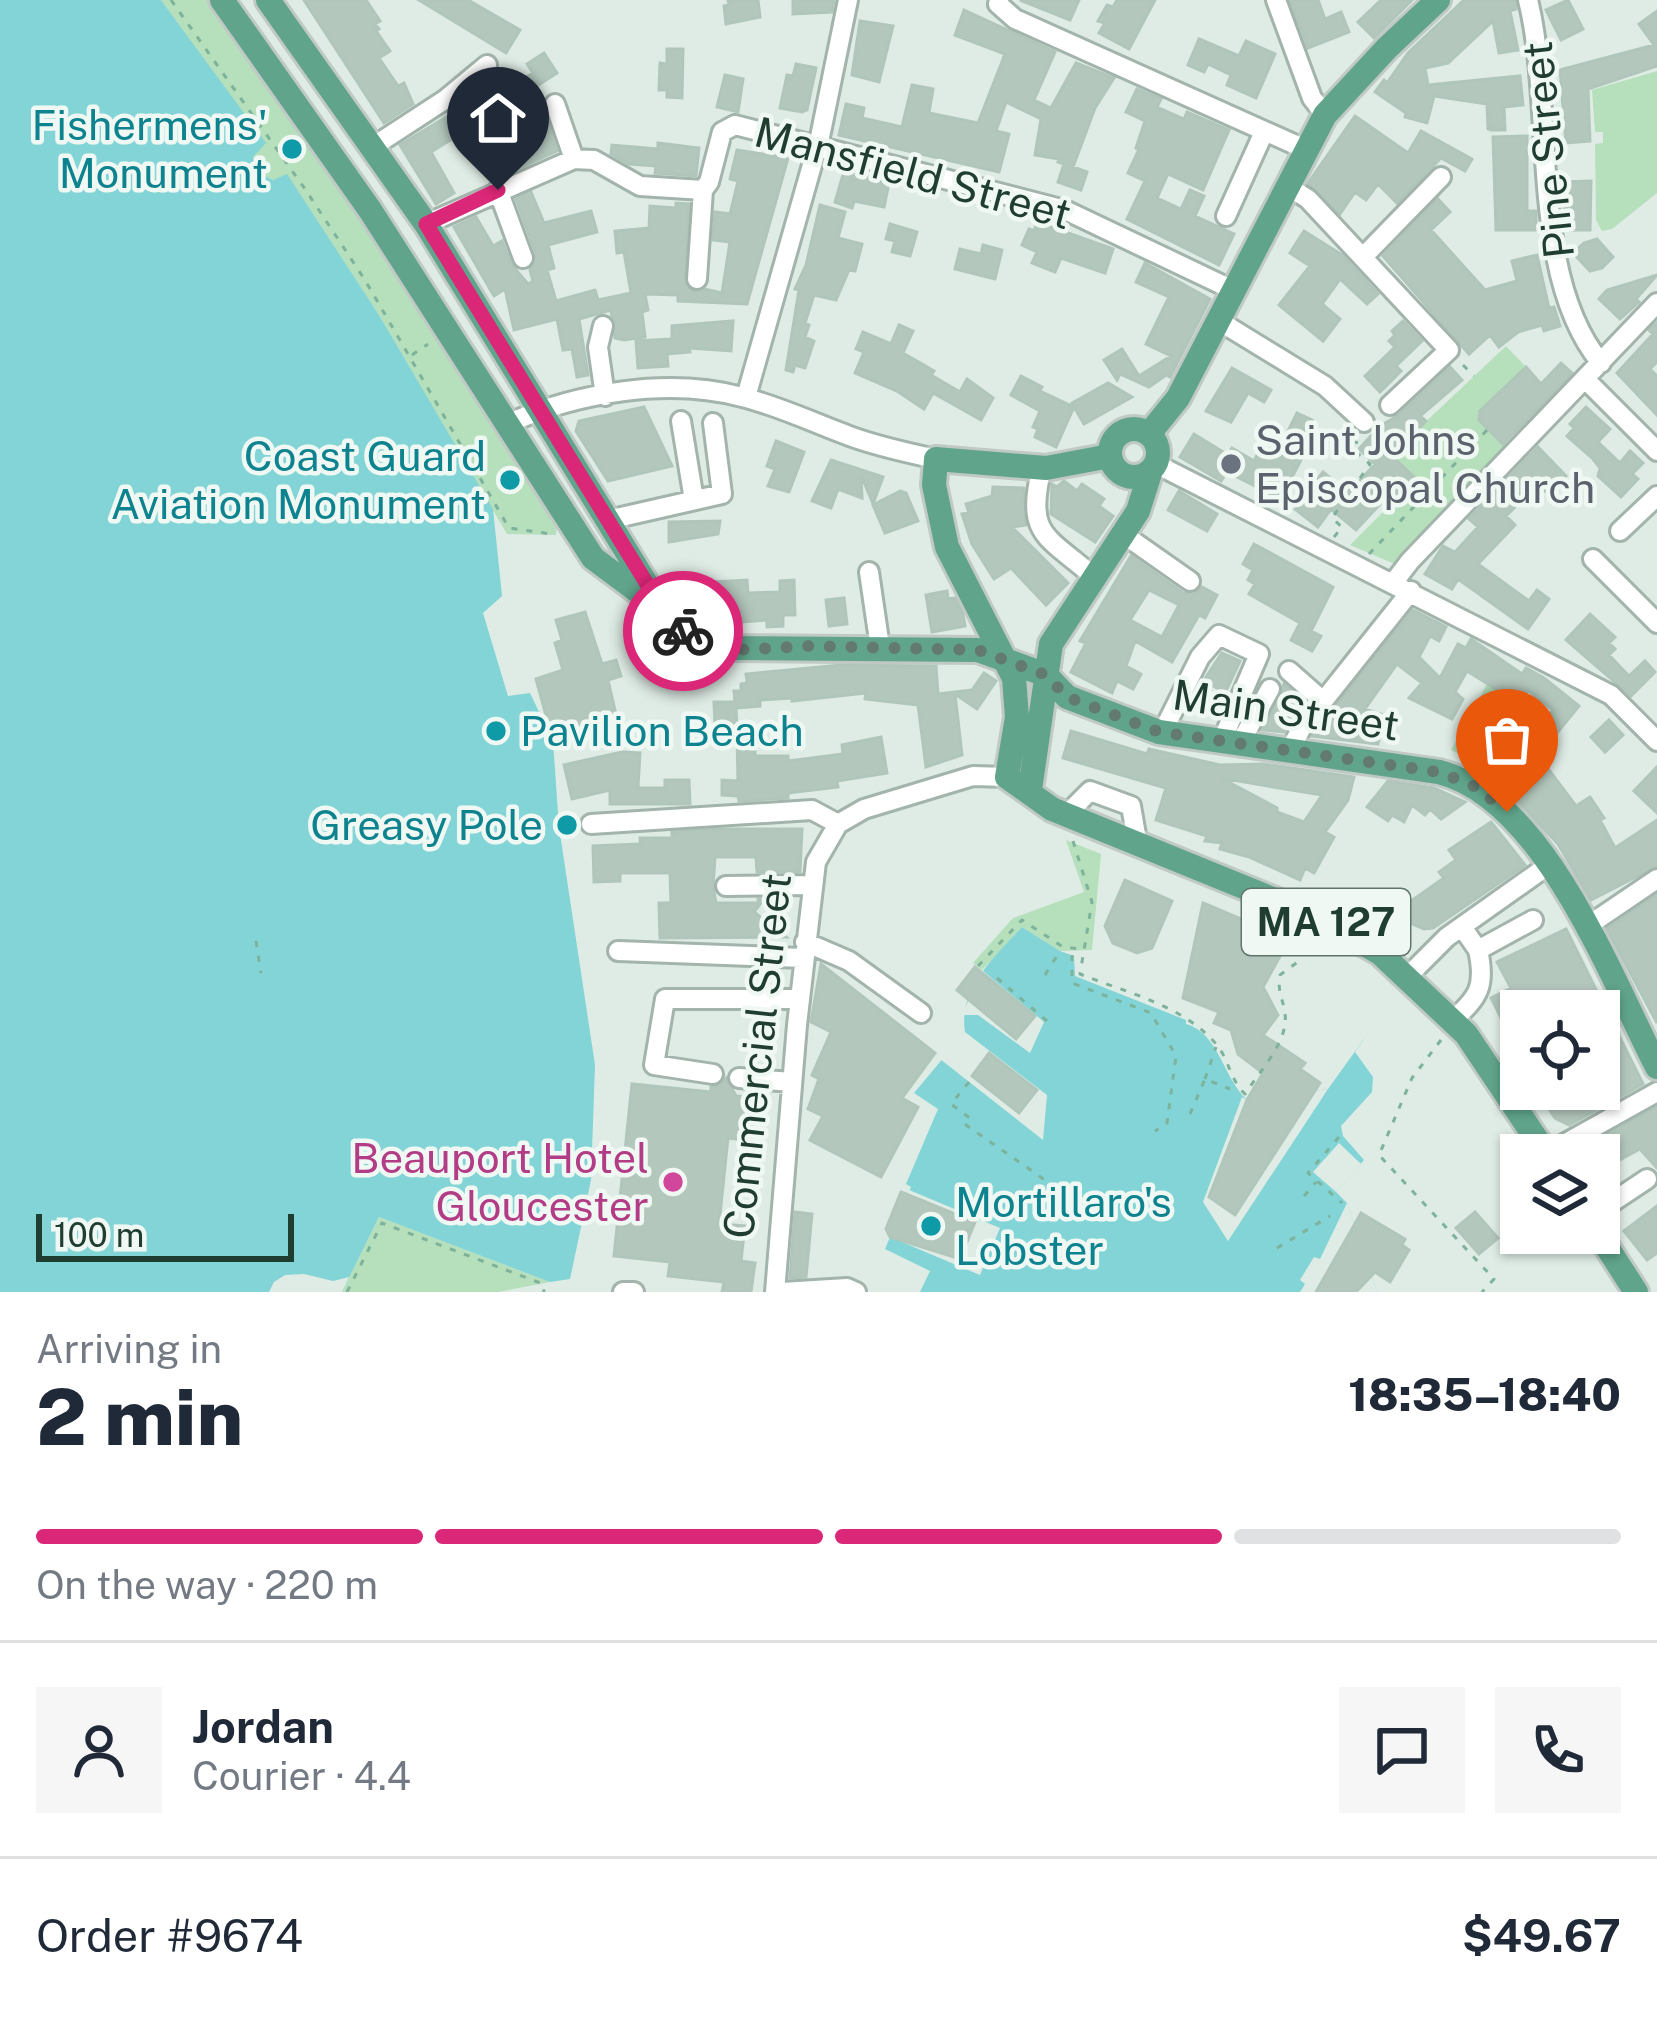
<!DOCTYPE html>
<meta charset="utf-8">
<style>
body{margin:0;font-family:"Public Sans",sans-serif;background:#f6f6f7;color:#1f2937;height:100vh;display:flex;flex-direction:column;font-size:45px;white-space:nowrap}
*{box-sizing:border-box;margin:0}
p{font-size:39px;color:#747a83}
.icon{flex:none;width:66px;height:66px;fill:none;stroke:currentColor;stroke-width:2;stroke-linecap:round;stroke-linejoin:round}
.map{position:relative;height:1292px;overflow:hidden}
.panel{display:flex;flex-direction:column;background:#fff;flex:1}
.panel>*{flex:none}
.controls{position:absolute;left:1500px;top:990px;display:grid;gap:24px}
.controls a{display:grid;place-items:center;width:120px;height:120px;border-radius:0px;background:#fff;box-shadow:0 3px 9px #0004;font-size:60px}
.scale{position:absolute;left:36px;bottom:30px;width:258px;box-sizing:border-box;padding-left:12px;border:6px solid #1f3d31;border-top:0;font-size:33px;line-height:42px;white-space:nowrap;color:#1f3d31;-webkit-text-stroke:9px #f0f8f3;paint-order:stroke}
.pin{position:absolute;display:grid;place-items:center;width:102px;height:102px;color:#fff;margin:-123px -51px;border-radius:50% 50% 50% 0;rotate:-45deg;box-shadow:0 0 12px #0007}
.pin .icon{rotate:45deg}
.courier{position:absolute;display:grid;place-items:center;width:120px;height:120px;margin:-60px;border:9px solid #db2777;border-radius:50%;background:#fff;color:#222;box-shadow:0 3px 15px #0007}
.overview em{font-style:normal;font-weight:800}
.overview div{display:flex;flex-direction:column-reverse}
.overview{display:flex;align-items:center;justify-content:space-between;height:204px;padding:0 36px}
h1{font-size:78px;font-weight:800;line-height:90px}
.bar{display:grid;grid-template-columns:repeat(4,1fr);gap:18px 12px;align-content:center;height:144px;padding:0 36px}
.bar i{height:15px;border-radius:9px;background:#e0e1e3}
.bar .active{background:#db2777}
.bar p{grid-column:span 4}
.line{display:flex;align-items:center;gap:30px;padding:0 36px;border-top:3px solid #e0e1e3}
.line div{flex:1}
.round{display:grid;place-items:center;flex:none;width:126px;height:126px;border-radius:0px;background:#f6f6f7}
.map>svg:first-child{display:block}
</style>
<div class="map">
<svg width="1657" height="1292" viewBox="0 0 1657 1292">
<rect width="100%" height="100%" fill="#dfece5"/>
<!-- green -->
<path fill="#b6dfbc" d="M161,0H207L215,12L348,199L557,524L556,535L507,534L379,315L287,175L273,180L256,171L253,157L265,143Z
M1657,71V193L1612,229L1602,231L1596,220L1595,144L1603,143V132H1595L1592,90Z
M1506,346L1526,367L1480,411L1479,419L1508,448L1397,565L1350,545L1415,480L1386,462L1410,438L1404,431H1416Z
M1487,684L1520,704L1528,729L1485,767L1451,750Z
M1066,840L1101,854L1092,950L1060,951L1022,927L982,970L973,963L1013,918L1084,892Z
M379,1217L550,1282L498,1292H342Z"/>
<!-- water -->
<path fill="#82d4d6" d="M0,0H161L266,143L253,157L256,171L273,180L287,174L379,315L493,509L502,596L483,613L508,696L530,693L553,741L559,827L595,1065L591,1180L570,1279L550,1282L379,1217L342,1292H0Z
M1022,927L1060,951L1074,956L1075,976L1186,1020V1024C1219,1033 1223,1078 1247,1100L1328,1089L1364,1039L1389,1065L1357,1129L1371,1152L1336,1192L1347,1203L1377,1292H920L930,1271L885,1249L911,1187L906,1184L938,1109L914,1093L965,1032C958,989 995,956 1022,927Z"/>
<!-- pier -->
<path fill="#dfece5" d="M982,970L1044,1022L1030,1053L978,1015H962Z
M965,1032L1047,1095L1043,1140L940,1059Z
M1367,1035L1401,1076L1399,1087L1363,1131L1377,1150L1375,1156L1364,1160L1343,1136L1341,1126L1372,1092L1373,1077L1355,1052Z
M1328,1089L1228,1241L1203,1202L1242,1097L1247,1100Z
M1339,1143L1361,1164L1336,1192L1313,1172Z
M909,1190L1000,1228L980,1275L890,1237Z
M1347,1203L1377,1292H1300L1305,1284L1300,1280L1314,1257L1320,1259Z
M304,1274L333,1281L349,1277L342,1292H269L274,1282L285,1275Z"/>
<!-- building -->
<path fill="#b4c7bd" stroke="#b1c6bb" stroke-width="3" fill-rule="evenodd" d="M304,0H366L380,21L375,24L379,29L376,31L390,51L379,58L398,86L404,83L413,104L384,123Z
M419,0H468L520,30L506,53Z
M728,0H758L760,17L726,24L724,6L729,5Z
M793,0H834L832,12L793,14Z
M1020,0H1079L1070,20Z
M1117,0H1155L1129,49L1099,33L1105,23L1098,21L1107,5L1113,7Z
M1290,0H1318L1325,19L1341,12L1349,32L1308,48Z
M1381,0H1412L1374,38L1358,22Z
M1464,0H1515L1516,9L1510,11L1518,50L1499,53L1493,21L1448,63L1425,68L1428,85L1520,76L1523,105L1504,107L1505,130H1491V124L1488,130L1487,104L1434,96L1427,123L1405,117L1406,113L1375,92L1384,80L1387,83L1408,53Z
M1568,0L1583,29L1561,40L1546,10Z
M964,10L1055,52L1034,100L1051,108L1076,63L1114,78L1095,108L1073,167L1087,172L1081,190L1058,182L1064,164L1058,162L1059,159L1035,155L1041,119L1006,102L996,131L1009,134L999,172L839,135L846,104L864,108L862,118L902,127L912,85L933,89L929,113L978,123L1005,54L955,35Z
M1657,11V66L1588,89L1590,141L1566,143L1560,70L1654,45L1639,24Z
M860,21L893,26L879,82L852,75Z
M1199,39L1239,56L1246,41L1275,54L1256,98L1227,85L1231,75L1208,64L1204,72L1188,65Z
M667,49H683L682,98L667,97V90H659L660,63L667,64Z
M544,53L557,73L529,91L545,116L557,151L500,177L490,151L478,157L465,131L431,152L454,193L436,204L400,145L478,98L481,115L508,97L504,91L533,73L527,64Z
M796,64L816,68L807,110L802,112L780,108L787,75L793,76Z
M725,75L743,79L738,112L717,107Z
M1137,89L1161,99L1157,107L1184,119L1187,112L1229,130L1203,190L1168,174L1157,198L1181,209L1190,190L1204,196L1195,216L1234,234L1219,265L1127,219L1145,181L1128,173L1139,149L1136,148L1145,121L1126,112Z
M1355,116L1408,153L1421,131L1472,159L1465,171L1441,158L1397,203L1378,184L1366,200L1355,192L1340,214L1308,183Z
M1527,136V211H1536V230H1496L1493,137Z
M658,143L699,148L696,176L655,173L656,166L629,164L611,154L612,145L658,149Z
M737,150L788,158L747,304L678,301V295L645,294L648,310L642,312L645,337L624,340L615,338L611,310L579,319L588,375L577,377L572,349L563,350L557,319L514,330L505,289L494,296L454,227L476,217L493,246L502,241L511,264L528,284L533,281L530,270L536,254L516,199L531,192L544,223L591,211L597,232L548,245L554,268L547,270L556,301L595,290L598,300L631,293L624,252L617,253L615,231L649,228L650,206L676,208V203L689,204L685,284L695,292L705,289L722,293L730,242L713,240L715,212L730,214L738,181L730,179Z
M844,171L889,183L884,207L854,201L852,208L835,202Z
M1591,181L1590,230H1566L1562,182Z
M1438,199L1450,212L1431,230L1485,290L1517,281L1512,261L1537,255L1549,308L1554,307L1560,326L1544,331L1542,325L1518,332L1499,347L1490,335L1469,354L1383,256Z
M820,205L845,212L838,238L862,244L855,271L849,270L836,300L814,295L805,323L809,325L805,337L814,341L805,368L795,365L793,372L786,370L799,290L795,289L806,265Z
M1037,222L1113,249L1105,273L1061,258L1055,272L1032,263L1037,252L1022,245L1029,229L1034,231Z
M890,224L917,232L910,256L892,252L895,241L886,239Z
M1304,231L1342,255L1378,294L1367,304L1340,279L1322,304L1340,319L1323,341L1279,305L1310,266L1290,253Z
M1597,239L1613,257L1602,268L1590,271L1573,253L1584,243Z
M983,245L1002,250L995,279L955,269L960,249L981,254Z
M1145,263L1210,299L1170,377L1166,375L1149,387L1120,374L1117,380L1104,360L1122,349L1139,376L1171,356L1146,344L1169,297L1136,282Z
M1657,275L1636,299L1639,302L1620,319L1599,299L1607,290Z
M733,321L731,351L689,348L690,352L667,354L668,366L638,368L636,341L672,339V326Z
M1403,321L1422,341L1396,366L1401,371L1380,392L1365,376L1395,347L1389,341L1395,335L1392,331Z
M1657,323V362L1650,369L1657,376V415L1617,373L1653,334L1649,330Z
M899,325L913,331L903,353L934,371L931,375L960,392L967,379L993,398L981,420L933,393L924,409L897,391L855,373L864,352L856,349L863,332L891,344Z
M1561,363L1572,373L1503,444L1479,420L1480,411L1526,367L1541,384Z
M1450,367L1462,380L1420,416L1426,421L1392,456L1416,479L1389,506L1383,501L1356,530L1331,509L1318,527L1295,509L1323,472L1339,485L1343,480L1353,488L1375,464L1359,449L1380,426L1399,415Z
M1232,368L1271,390L1264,402L1248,393L1231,422L1206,411Z
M1021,376L1042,387L1040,391L1074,407L1072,403L1108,383L1132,397L1084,424L1074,407L1056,447L1035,437L1038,429L1033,427L1040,411L1011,395Z
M644,407L672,466L608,481L576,431L579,421Z
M1586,407L1610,429L1598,442L1620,463L1630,451L1643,463L1632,474L1638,479L1621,497L1598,476L1600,468L1593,459L1567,436L1574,428L1570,424Z
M1297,413L1312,420L1302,440L1309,444L1281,499L1227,472L1221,481L1180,457L1194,434L1228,455L1232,448L1254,461L1258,453L1266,457L1271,448L1278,451Z
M776,441L804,452L789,492L768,486L775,469L767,466Z
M1538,447L1566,476L1548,494L1538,484L1506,516L1515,525L1478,564L1529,601L1537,590L1549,599L1528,629L1458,579L1452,589L1425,574L1443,546L1455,552L1478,527L1469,519Z
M831,460L883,477L873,504L861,475L862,498L838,489L831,508L812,501Z
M1064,481L1077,491L1082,484L1104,499L1099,506L1113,516L1095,542L1051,514L1052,484L1057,487Z
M993,487L1024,488L1026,525L1012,527L1068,583L1046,605L1011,568L994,579L972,544L962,514L969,513L966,504L992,496Z
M900,491L906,493L918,521L885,533L873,505Z
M1179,491L1217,514L1207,531L1168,510Z
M720,521L718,534L669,542V522Z
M1254,544L1333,587L1311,631L1321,636L1312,651L1291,640L1300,623L1249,594L1255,584L1248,580L1253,570L1243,564Z
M1131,556L1183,593L1195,594L1202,587L1217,595L1205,618L1199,615L1172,662L1135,641L1126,666L1141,674L1133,689L1117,681L1112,693L1071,672L1086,643L1080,641ZM1149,590L1179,605L1162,637L1130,620Z
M747,580L748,593L780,592V581L794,580L795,615H783V626L767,627V620L717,624L714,582Z
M947,591L948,599L955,598L963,614L965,626L932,632L926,595Z
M844,598L847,624L829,626L826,600Z
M1413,610L1446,627L1439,641L1430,636L1419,657L1440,678L1458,644L1466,648L1471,639L1522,674L1526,668L1544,678L1579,706L1552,739L1539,727L1553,710L1528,690L1520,704L1467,671L1455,692L1463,699L1452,719L1409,698L1422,683L1397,664L1365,709L1384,715L1378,744L1312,736Z
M585,612L602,664L616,660L621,676L608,680L619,728L553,741L536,679L563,670L555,643L562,640L556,620Z
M1590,614L1615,637L1609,643L1615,649L1609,655L1629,676L1645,661L1655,672L1631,696L1566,640Z
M1222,653L1240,661L1225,693L1204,680Z
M841,665L936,666L938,694L972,690L984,673L996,681L977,709L955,694L962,755L926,767L918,705L865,699L866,693L792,701V698L760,700V706L736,708L737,726H715L714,702H735L734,691H741V684L747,683L746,674Z
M1284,684L1305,703L1284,732L1263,730Z
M1609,720L1623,735L1605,752L1591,737Z
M1071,731L1147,754L1149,749L1220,765L1264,764L1354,777L1348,800L1325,832L1334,837L1314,873L1305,868L1300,880L1249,857L1220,849L1222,843L1205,841L1207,836L1156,820L1166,788L1063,758ZM1221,778L1273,787L1322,795L1304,822L1277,812V808Z
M755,734V756H788V761L843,754L842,745L881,737L887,773L837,781L838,787L788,793V798L739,801L738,796L722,795V780L738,781L737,735Z
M1522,734L1576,806L1590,797L1604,818L1600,820L1615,848L1657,820V866L1591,900L1558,844L1485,767Z
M622,752L640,753L638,788H665V780H689L690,804H610V790L572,799L564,765Z
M1657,767V813L1634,791Z
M1388,781L1434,788L1465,802L1441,819L1430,809L1425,815L1412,805L1404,822L1392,815L1388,821L1367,807Z
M1491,822L1525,865L1433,928L1424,929L1403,920L1413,913L1407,904L1444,878L1439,872L1456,860L1449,850Z
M720,829H802L800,872H757L756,857H715L713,887L716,903H758V899H764L754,912L786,937L660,938L659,903H671L670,873H620V881L594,882L593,846L640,844V838H672V832Z
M1125,880L1172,901L1152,948L1137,953L1113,943L1105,926Z
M1657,895V1023L1607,929Z
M1203,903L1255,925L1260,916L1287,927L1284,935L1290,938L1263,987L1278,1015L1263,1035L1305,1063L1300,1069L1320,1083L1235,1215L1209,1197L1247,1100L1263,1073L1238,1054L1231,1030L1214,1023L1219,1012L1183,998Z
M1566,929L1643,1084L1569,1125L1555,1118L1536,1089H1599V1011H1521V1057L1491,998L1511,988L1497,962Z
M821,964L935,1053L902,1098L918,1107L881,1177L810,1140L823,1116L808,1109L819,1079L812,1075L831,1032L811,1022Z
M975,967L1035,1016L1016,1039L957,990Z
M989,1053L1037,1090L1019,1113L972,1076Z
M726,1078L736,1096L756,1098L752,1141L728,1138L719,1224L745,1226L741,1261L755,1263L751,1292H722L724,1282L668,1276L670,1262L614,1256L632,1084L711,1092V1087L719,1086Z
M1657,1107V1168L1640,1149L1614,1163L1618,1171L1599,1181V1155H1572Z
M901,1192L975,1222L960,1259L890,1237L886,1229Z
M1657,1206V1253L1647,1260L1624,1231Z
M795,1212L812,1214L806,1277L790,1278Z
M1475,1212L1498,1238L1479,1254L1456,1228Z
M1361,1213L1405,1239L1402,1245L1409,1250L1390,1282L1375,1272L1356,1292H1316Z"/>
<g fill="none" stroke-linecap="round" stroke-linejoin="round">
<defs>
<path id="minor" d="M999,0L998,4L1015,19L1307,150
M1276,0L1312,98L1325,115
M1528,0C1555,109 1528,275 1601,363
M555,104L574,159
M374,146L446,99L487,65
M1289,187L1308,199L1449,350L1390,405
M498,190L523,258
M1226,216L1264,132
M426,224L574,159L594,160L640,186L703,190
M1363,257L1441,177
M697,279L703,190L709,182L722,132L735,125L1065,210L1235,291
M1219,321L1325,386L1364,422
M603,326L598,347L605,396
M1585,379L1657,451
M746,397L820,137L848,0
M681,421L694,500
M507,424C576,393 667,377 742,397C780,406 818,425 855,438C881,447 908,453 936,459
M1156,464L1611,695L1657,741
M1042,467C1025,536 1046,535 1094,577
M608,520L722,494L713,423
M1620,531L1657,496
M1123,534L1190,581
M1593,559L1657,623
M869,572L880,647
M1394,582L1410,561L1657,303
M1289,671L1323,701
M1162,733L1200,657L1219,635L1259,654L1221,743
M1239,745L1270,689
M1289,752L1301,729L1411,591
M1066,815L1090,791L1131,806L1138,846
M591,824L812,810L838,824
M726,886L810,885
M1462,927L1478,950L1533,920
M1586,927L1657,879
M805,942L849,961L921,1013
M618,951L803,958
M1408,976L1447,937L1550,864
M1452,1021C1479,997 1486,986 1478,950
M713,1074L654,1065L665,999H799
M739,1078L792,1082
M1546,1154L1657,1092
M1599,1211L1647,1179
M623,1292H634
M775,1292L797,1025L816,862L838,824L864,809L973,776L1007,777
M782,1292L847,1288L856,1292"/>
<path id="major" d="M222,0L370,210L593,558L652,602
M268,0L426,224L663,611L691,637L719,648L978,650L1046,675L1067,697L1159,732L1439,772C1544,798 1611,978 1657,1067
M1110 453a24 24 0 1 1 48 0a24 24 0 1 1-48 0Z
M1149,434L1178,398L1325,115L1387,48L1438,0
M1110,456L1046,468L936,459L934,485L947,547L1014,678L1017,717L1007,777L1052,809L1317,917L1380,953L1466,1034L1547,1155
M1030,790L1051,644L1138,511L1151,470
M1598,1233L1636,1292"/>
</defs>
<!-- minor casing -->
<use href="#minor" stroke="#a2b4ab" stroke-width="24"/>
<!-- major casing -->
<use href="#major" stroke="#c0c9c5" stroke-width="30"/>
<!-- path -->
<path stroke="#7db29b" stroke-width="3" stroke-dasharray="6 9" stroke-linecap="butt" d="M171,0L305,189L365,280L509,528L551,534
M412,355L428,344
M1463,365L1474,376
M1334,537L1342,527L1332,518L1370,464L1354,450L1357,441
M1369,554L1488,429
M1073,841L1092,902L1080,974C1127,993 1183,1005 1216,1044C1229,1059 1230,1080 1245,1094C1259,1072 1289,1041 1285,1014C1283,998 1277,992 1280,975L1299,961L1307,936
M256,941L261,973
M1072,955V983L1151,1013L1176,1056L1167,1123L1155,1131
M978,966L1022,920L1063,947L1081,949
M1045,975L1060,951
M997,978L1047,1021
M1441,1040L1412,1078L1379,1155L1494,1279L1482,1292
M1205,1079L1216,1047
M969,1082L951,1104L971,1119L966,1125L1045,1180
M1190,1114L1205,1079L1230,1089
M1339,1137L1308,1173L1342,1203
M1304,1196L1316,1182
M1277,1248L1330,1216
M347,1292L382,1223L543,1284L544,1292"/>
<!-- minor -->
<use href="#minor" stroke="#fff" stroke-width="18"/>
<!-- major -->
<use href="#major" stroke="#60a58b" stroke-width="24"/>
</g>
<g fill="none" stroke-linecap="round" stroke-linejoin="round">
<!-- done -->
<path stroke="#627a70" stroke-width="12" stroke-dasharray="0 21.6" d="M683,631L709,646L736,650L810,646L978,650L1046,675L1067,697L1159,732L1439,772L1476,787L1507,812"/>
<!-- route -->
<path stroke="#db2777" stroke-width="15" d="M498,190L426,224L663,610L683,631"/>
</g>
<!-- markers -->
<g fill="#0f9aa8" stroke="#f0f8f3" stroke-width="4.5">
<circle cx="292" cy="149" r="12"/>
<circle cx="510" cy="480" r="12"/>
<circle cx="496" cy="731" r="12"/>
<circle cx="567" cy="825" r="12"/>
<circle cx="931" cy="1226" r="12"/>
</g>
<circle fill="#6b7280" stroke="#f0f8f3" stroke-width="4.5" cx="1231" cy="464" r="12"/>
<circle fill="#d1479c" stroke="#f0f8f3" stroke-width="4.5" cx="673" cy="1182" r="12"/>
<g text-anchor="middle" stroke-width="9" stroke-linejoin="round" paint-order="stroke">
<!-- shield labels -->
<rect fill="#f0f8f3" stroke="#5e756b" stroke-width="3" x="1242" y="889" width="168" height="66" rx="9"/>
<g font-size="39" font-weight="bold" fill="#1f3d31">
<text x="1326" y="936">MA 127</text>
</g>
<!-- culture labels -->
<g font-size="42" fill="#0d838f" stroke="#f0f8f3" text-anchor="end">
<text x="268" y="140">Fishermens'<tspan x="268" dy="48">Monument</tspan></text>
<text x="486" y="471">Coast Guard<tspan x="486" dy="48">Aviation Monument</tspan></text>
<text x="520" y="746" text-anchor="start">Pavilion Beach</text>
<text x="543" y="840">Greasy Pole</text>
<text x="955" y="1217" text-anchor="start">Mortillaro's<tspan x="955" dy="48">Lobster</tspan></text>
</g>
<!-- street labels -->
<g font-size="42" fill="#1f3d31" stroke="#f0f8f3">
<text transform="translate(1548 150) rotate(-96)" y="15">Pine Street</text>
<text transform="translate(913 173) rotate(15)" y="15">Mansfield Street</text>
<text transform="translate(1286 710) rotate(8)" y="15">Main Street</text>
<text transform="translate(757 1056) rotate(-84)" y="15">Commercial Street</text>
</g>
<!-- worship labels -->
<g font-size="42" fill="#5b616d" stroke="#f0f8f3" text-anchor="start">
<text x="1255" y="455">Saint Johns<tspan x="1255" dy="48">Episcopal Church</tspan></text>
</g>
<!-- hotel labels -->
<g font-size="42" fill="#b23c85" stroke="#f0f8f3" text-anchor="end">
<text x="649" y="1173">Beauport Hotel<tspan x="649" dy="48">Gloucester</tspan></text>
</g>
</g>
</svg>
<div class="controls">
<a><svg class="icon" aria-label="locate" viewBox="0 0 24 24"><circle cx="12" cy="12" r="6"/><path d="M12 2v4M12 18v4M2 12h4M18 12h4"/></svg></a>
<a><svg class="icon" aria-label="layers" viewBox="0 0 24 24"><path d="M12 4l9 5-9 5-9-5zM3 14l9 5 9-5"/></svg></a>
</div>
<div class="scale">100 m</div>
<div class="pin" style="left:1507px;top:812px;background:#ea580c"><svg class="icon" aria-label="bag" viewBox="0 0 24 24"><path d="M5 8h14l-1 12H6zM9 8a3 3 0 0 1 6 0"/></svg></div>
<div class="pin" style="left:498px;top:190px;background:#1f2937"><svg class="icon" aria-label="home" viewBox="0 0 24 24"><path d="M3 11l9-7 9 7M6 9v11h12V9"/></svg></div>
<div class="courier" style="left:683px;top:631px"><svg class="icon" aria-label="bike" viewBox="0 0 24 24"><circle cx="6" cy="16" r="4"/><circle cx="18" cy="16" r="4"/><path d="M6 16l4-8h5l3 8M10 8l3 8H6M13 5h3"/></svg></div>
</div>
<section class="panel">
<div class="overview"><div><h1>2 min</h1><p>Arriving in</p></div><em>18:35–18:40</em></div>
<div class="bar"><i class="active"></i><i class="active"></i><i class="active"></i><i></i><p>On the way · 220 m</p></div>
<div class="line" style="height:216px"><a class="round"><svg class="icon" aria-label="person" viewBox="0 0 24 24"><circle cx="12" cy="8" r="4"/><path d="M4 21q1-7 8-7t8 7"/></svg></a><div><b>Jordan</b><p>Courier · 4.4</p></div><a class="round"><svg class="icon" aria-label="chat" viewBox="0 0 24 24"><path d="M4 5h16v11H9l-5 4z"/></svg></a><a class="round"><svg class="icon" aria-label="phone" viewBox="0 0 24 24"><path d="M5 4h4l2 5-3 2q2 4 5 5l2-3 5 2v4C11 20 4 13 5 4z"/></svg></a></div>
<div class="line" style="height:156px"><div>Order #9674</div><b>$49.67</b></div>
</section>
